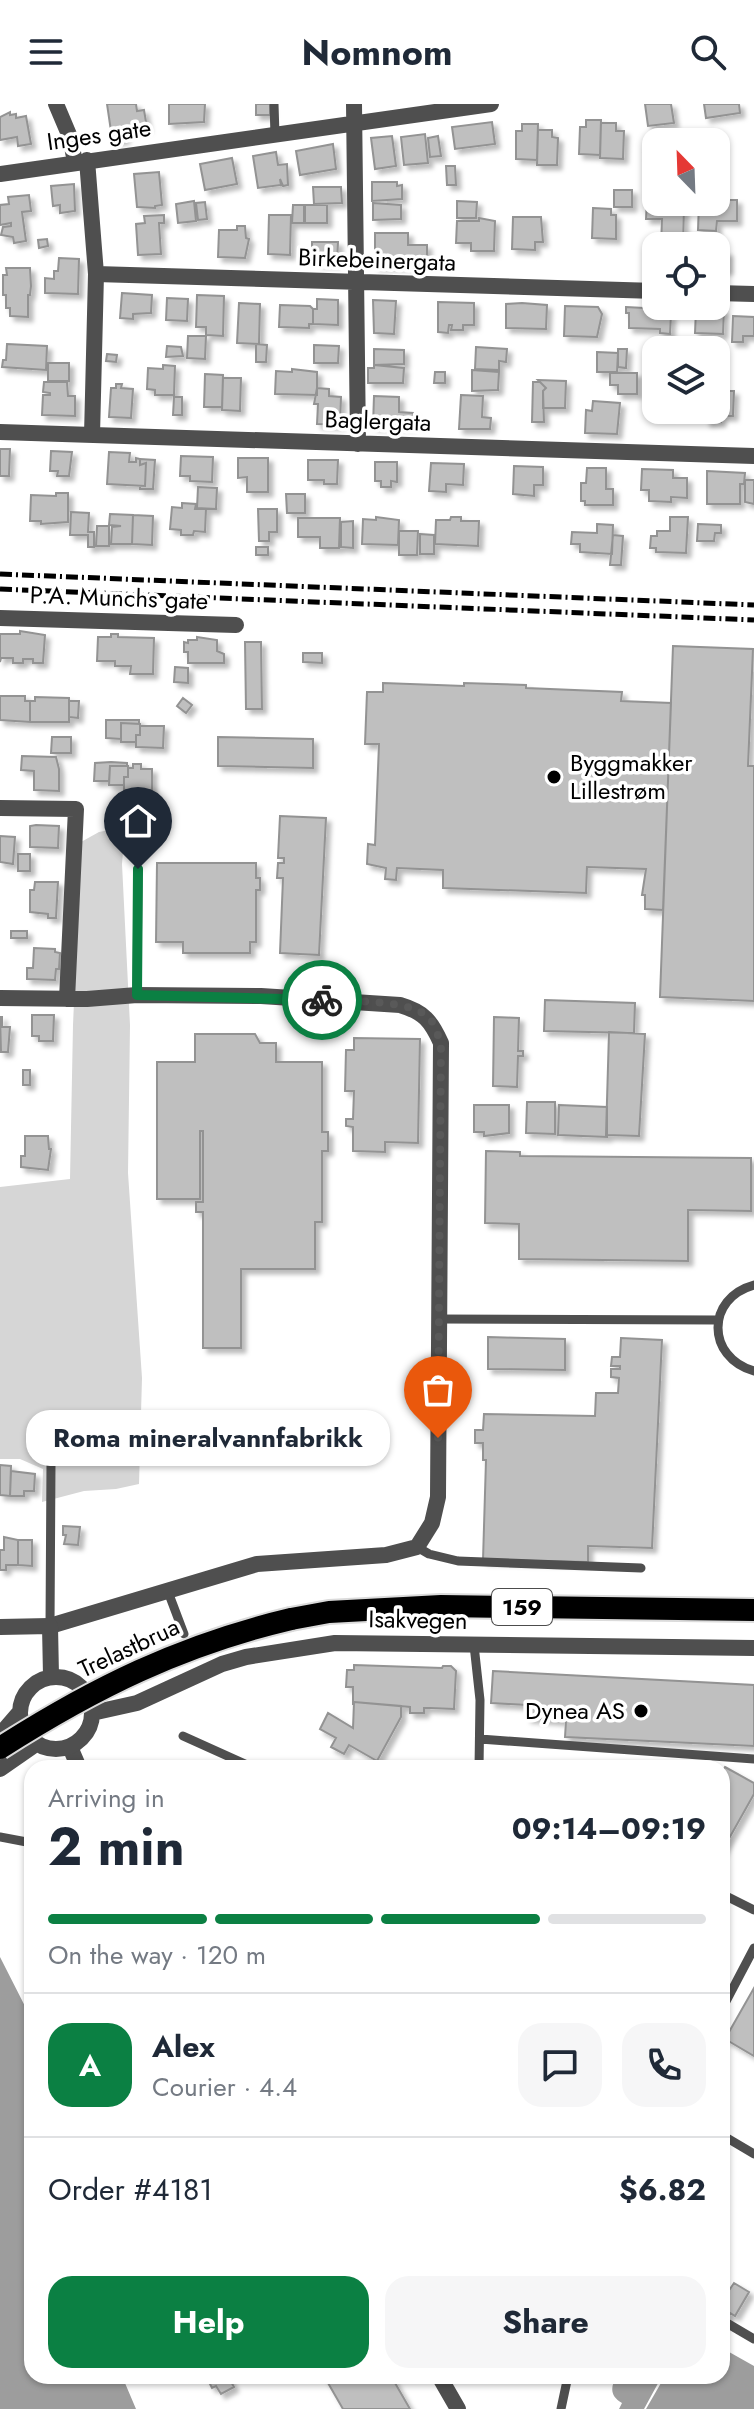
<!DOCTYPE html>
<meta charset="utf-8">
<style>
body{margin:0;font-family:Jost,sans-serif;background:#f6f6f7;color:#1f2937;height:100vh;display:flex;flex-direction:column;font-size:30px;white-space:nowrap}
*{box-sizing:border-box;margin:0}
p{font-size:26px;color:#747a83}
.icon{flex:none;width:44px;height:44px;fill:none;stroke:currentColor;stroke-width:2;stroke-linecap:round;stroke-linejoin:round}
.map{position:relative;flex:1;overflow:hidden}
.sheet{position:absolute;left:24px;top:1656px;width:706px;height:624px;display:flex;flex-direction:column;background:#fff;border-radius:24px;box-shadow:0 2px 6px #0004}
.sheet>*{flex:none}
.needle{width:52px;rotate:337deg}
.buttons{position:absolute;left:642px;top:24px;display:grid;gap:16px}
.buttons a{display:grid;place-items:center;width:88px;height:88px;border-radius:16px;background:#fff;box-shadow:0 2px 6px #0004;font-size:40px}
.pin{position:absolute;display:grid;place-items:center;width:68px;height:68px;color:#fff;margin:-82px -34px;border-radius:50% 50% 50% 0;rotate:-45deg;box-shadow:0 0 8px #0007}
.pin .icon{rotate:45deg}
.courier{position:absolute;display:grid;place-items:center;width:80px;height:80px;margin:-40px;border:6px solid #0b8043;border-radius:50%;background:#fff;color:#222;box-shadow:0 2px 10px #0007}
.bubble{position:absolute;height:56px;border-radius:24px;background:#fff;box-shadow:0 2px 6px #0004;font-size:26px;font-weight:700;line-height:56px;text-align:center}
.overview em{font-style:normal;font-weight:700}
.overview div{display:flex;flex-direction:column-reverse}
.overview{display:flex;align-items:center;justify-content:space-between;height:136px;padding:0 24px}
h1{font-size:52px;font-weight:700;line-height:60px}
.bar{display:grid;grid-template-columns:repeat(4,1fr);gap:12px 8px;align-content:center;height:96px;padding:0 24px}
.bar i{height:10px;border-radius:6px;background:#e0e1e3}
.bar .active{background:#0b8043}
.bar p{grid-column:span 4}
.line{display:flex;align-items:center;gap:20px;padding:0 24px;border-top:2px solid #e0e1e3}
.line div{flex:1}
.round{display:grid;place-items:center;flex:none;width:84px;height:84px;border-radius:24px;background:#f6f6f7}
.button{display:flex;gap:16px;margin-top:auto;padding:16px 24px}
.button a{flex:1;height:92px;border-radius:24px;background:#0b8043;color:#fff;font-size:32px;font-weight:700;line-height:92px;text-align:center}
.button a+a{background:#f6f6f7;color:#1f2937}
header{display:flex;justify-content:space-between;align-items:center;height:104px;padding:0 24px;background:#fff;font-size:36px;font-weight:700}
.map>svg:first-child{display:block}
</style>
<header><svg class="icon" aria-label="menu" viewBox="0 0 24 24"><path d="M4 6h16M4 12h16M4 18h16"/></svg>Nomnom<svg class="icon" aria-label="search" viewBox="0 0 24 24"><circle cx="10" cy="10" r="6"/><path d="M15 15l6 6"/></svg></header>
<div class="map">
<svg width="754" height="2305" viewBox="0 0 754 2305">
<defs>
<filter id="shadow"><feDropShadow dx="4.5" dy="4.5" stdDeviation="2" flood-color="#0004"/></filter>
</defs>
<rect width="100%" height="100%" fill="#fff"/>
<!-- green -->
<path fill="#d6d6d6" d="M125,723L122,760L130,921L128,1069L142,1274L139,1380L116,1385L84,1387L42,1398L43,1365L20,1355H0V1083L70,1075L73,921L81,738L99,728Z"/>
<!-- water -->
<path fill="#9d9d9d" d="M0,1853L32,1916V2272H122L136,2305H0Z
M722,2244L754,2262V2305H646L665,2272H722Z
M617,2272H662L644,2305H619L622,2299C610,2292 610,2283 617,2272Z"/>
<!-- building -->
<path fill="#bfbfbf" stroke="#939393" stroke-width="2" filter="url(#shadow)" d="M107,0H136L137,7L144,6L147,24L124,28L125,35L110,38L108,28L111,27Z
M169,0H205L204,18L169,20Z
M256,0H270V11H256Z
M645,0H671L674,19L648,22Z
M704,0H739L740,9L706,14Z
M10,8V11L16,10V14L26,12L31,40L18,42L17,33L0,36V13Z
M586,16H601L600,51L579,50L580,23H586Z
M492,18L495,40L455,45L452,23Z
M601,19H616V27H624L623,55L600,54Z
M522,20H538L537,56L516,55V27H522Z
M538,26H552V33L558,34L557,61H537Z
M692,27L710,28V38H692Z
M425,30L428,59L404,61L401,33Z
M392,32L396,62L375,65L371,34Z
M438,32L441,52L430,53L428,34Z
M333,40L336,65L300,71L296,47Z
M276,48L278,61L287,60L288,81L283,82L280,75L281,81L258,84L253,52Z
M656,48V72L644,73L643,49Z
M232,54L237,80L205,86L200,60Z
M446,62H455L456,81H447Z
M159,68L162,101L155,102V104L137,103L134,70Z
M372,78H397V82L402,81V95L372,97Z
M74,80L75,107L60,109V101L53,102L51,82Z
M313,83H341L342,99L314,100Z
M614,86H632V103H614Z
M29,91L31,107L22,108L26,137L14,139L13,133L1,131L3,123L11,122V119L0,121V101L9,100L8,93Z
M647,94H656V98H680V103L684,104L683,142H661L662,115H646Z
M716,96H737V117H717L716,127L698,126L699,98H716Z
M194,97L196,117L178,119L176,100Z
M457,97L477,98L476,114H457Z
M205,98L207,115L198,116L196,99Z
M373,99L401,101V115L373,116Z
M293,101H304V119H292Z
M305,101H327V119H305Z
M593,104L611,105V111H616V135L592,134Z
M164,111V119H159L161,150L138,151L136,120L145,119L144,112Z
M269,111H291L290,151L268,150Z
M513,113H541L543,138H535V146L512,145Z
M479,114L495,117L494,147H471V139H456L457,117H479Z
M237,122H245L246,134L249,135L245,154L218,153L219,126H237Z
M375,129H408V141H427V157L419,156V160L408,162H375Z
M47,135L48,142L39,144L38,136Z
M312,138H338L337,159H318V149H312Z
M716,148H728V166H716Z
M59,154L79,155L78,190L45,189V174L54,175V167H58Z
M6,164H30L31,182L30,191H28V213L10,212V204H6V191H3V171H7Z
M122,189L152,191L151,209L133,210V215L120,214Z
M197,191L224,192L223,232L206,231V223H196Z
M167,194L188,195L187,217L166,216Z
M317,195L338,196V221L313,220V205H317Z
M373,196L396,197L394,230L374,229Z
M438,198L474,199V221H463V226H451L452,221H449L448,229L438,228Z
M239,199L260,200L259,240L237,239Z
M522,199L547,201L546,225L506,224V200Z
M280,201L310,202L313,205V220H309V224L279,223Z
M565,202L598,203L602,210L597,233L564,232Z
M626,203L662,205V210L671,211L670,230L660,229V225L629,224V209H626Z
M696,205L724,206L723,230L695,229Z
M733,212L754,213V232H743V238H732Z
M188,232H206L205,255L187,254Z
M7,240L47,242L46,266L2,263L3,256H6Z
M256,240L267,241L266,258H256Z
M314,241L339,242L338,259H314Z
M167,242L181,243L183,252L166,253Z
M476,243L507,245L506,258L499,257V266L475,265Z
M374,245L404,246V260L374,261Z
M618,245H627L626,264L618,263Z
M597,248L618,249L617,268H597Z
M107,250L117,251L116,258L106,257Z
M48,259H69V277H48Z
M163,261L175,262L174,291H155V286L147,285L148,264L163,265Z
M374,261L404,264L403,279H368V264H374Z
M292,265L317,268V291L275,290L276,267L292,268Z
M472,266L499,268L498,286L472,287Z
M435,268H445V279H434Z
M610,269H637V290H618V281H610Z
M205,270L223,271L222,303H204Z
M223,274H241L240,307L222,306Z
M538,276L566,277L565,304H543V287L546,284Z
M44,278H67L68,292H75V312L42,311L43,291H50V289L43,288Z
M533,278H540L546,284L543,287L544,318H532Z
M116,280H122L121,284L133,285L131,314L109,313L111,284H116Z
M650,280L656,281V306H673V310H659V306H650Z
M716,283H719V287H734L733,312H721V318H706V306H716Z
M317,284L329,285V292L341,293L340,321L317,320L318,300H314Z
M461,291L483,292L482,313L491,314L490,325H459Z
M374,292L399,293V308L413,309L412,322H373Z
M174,293H182V311H173Z
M593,297L620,299L617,330L585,329L586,306L592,307Z
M0,345H10L9,372H0Z
M51,347L72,348L69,372H57L58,367H50Z
M109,348L130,349L129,358H136V354L140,355V361L146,359L145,382L107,380Z
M181,352L213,353L212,378L190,377V372H180Z
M238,354H268V388H247V373L238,374Z
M140,355L155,356L153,385H140V382H145L146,359L140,361Z
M308,356H338L337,380H324V376H308Z
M375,358H397V378L391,377V383H381V377H375Z
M431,359L464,360L463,381L446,380V388L429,387Z
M514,362L543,363V381H534V392L513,390Z
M587,364H606V385H613V401H585V397H581V379H586Z
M642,365L673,366V374H687V394L671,393V398L649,397V386H641Z
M707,367L745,369L744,380H740V400H707Z
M745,376H754V400L745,398Z
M198,383L217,384L216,405L197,404Z
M56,389H68V418L41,420V417H30L31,391L56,392Z
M286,390H305V409H287Z
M182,399L196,400L195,405H206L205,428L194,427L193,431H181V426L170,425L172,403L182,404Z
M258,405H277V428H269V437H259Z
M71,408L89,409L88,428H94V443H88V431H70Z
M110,410L133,411L132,440H111L112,423L121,422L109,421Z
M133,411L153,412L152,441L132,440Z
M376,413L399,416L398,441L362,440L363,415L376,416Z
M451,413H461V417H479L478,442L435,440L436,416H450Z
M670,413H688L686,449L656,448V444H650L651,432H657V427H670Z
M298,414H340L339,444H320V433H298Z
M353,417V444L341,443V418Z
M597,420L613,421L612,450L580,448V440H571L572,428L597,429Z
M698,420L721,421V429H715L714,437H697Z
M97,422H109V442H96Z
M399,427H418L417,451H399Z
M420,430L434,431V450H420Z
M613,431L623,432L621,461H610Z
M256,443H268V451H256Z
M20,527L45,531L43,559H33V555H23V559H13V554H1L0,558V530H20Z
M111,530H118V533L154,534L153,570H130L131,562H115V557H97L98,533H111Z
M197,533L217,536V547L224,550V559H188V548H184V538L188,539V536H197Z
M245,538H261L262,605H246Z
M673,542L753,545L748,662H754V897L660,893Z
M303,549H322V559L303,558Z
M175,563L188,564V579L174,578Z
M383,579L464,582V579L526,581V584L622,588L621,597L671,599L663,806L645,805V791H642L646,765L587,763L586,789L443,784V766L397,764L396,776L385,775L386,764L367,760L368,740L375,741L379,640H365L367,588H383Z
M0,592H25V597H30V618L0,616Z
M35,593L69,594V618H30V597H35Z
M183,594L192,601L186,609L177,602Z
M69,597H79L78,614L69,613Z
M106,616H139V620L121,619V635L106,634Z
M121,619L140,620V631H136V638H121Z
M140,622H164L163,644L136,643V631H140Z
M52,633H71V649H51Z
M218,633L313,635V664L218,662Z
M22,652L56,653L59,665V687L34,686V667L21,666Z
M111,658L127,659V662H110L109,677H94L95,659Z
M133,660H141V665H152V686H124V673H128V664H133Z
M110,662H128V673H124V681H109Z
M280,712L326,714L319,851L280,849L283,774H277L278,759H284V754H278Z
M36,721L59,722L58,744L30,743V722Z
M0,732L15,733L13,760L0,758Z
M18,750H30V767H18Z
M157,759H256V774H260V786H256V838H250V849H183V838H156Z
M35,778H58L56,814H48V810L30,808V786H34Z
M11,827H27V834H11Z
M34,844L55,845V848L60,849L59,865H56L55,876L27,875V864H33Z
M545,896L635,899L634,929L544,927Z
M32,911H54L53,937H39V932H32Z
M0,913H2V923H10L8,948H1Z
M494,913L519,914L518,947H523V952H518L517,983L493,982Z
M609,928L645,930L639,1032L606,1031Z
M195,930H255L260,939H276V958H322V1028H328V1047H322V1118H315V1165H241V1244H203V1108H196V1098H203V1027H200V1095H157V958H195Z
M354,934L420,935L418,1039L385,1038V1048L353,1047V1023L346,1022V1015H353L354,987H345L346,946H354Z
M23,966H30V981H23Z
M527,998H555V1030L526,1029Z
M474,1001H509V1029L484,1032V1028H474Z
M559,1001L607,1003V1033L558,1031Z
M25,1032H48L49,1045H51L48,1066L21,1063V1052H25Z
M486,1047L520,1048V1052L751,1054V1107L688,1106V1157L519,1155V1120L485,1119Z
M488,1233L565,1235V1266L488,1265Z
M621,1234L662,1236L652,1444L588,1442V1458L483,1456L486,1356H483V1339H475V1326H483L484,1310L595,1312L596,1289H618L619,1274L611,1273V1265H620V1262H611L612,1253H620Z
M0,1361L11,1362L10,1392L0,1391Z
M11,1367L35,1370L34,1387H24V1392H10Z
M63,1422L80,1423L78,1441L64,1440L66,1431H63Z
M4,1433L18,1436V1461H6V1466H0V1446H4Z
M18,1436H32V1462L18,1461Z
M354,1561L442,1564L443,1562H451L456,1567L454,1605L430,1604H424V1609H410V1603L354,1598L353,1601V1583H346L347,1566H354Z
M493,1567L754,1581V1642L565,1633L566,1617L527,1614V1601L491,1599Z
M354,1598L401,1602V1613L377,1657L349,1641L344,1650L331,1643L336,1634L320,1625L328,1609L353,1624Z
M725,1663L754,1679V1690L722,1747V1668Z
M754,1884V1952L725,1935Z
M734,2179L749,2188L735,2212L730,2209L723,2221L722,2181L730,2185Z
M206,2272H228L234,2283L221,2290L216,2282L212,2284Z
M324,2272H391L410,2305H343Z"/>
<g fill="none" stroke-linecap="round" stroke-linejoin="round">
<defs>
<path id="trunk" d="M291,1515L329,1508L441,1502L754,1506"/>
</defs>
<!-- trunk casing -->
<use href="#trunk" stroke="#dbdbdb" stroke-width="26"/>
<!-- service -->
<path stroke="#4f4f4f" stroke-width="9" d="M274,0L275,31
M137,891L138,765
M754,1181C706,1194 706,1253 754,1267
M438,1215L718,1216
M417,1443L429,1450L458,1457L641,1464
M167,1485L184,1530
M50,1522L51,1358
M474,1541L480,1596L479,1664
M183,1632L254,1664
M480,1635L754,1655
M0,1733L32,1739
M722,1790L754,1806
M722,1905L754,1844
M722,2031L754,2050
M725,2218L754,2235
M561,2305L568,2272"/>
<!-- minor -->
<path stroke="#4f4f4f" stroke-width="16" d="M56,0L70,33L75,58
M354,0L358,340
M87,56L96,170L92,331
M0,70L491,0
M96,170L656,187
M716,189L754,190
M0,328L754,352
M0,514L236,521
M0,704L76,705L67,895
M0,894L87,895L137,891L261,892L400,901C424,908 431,917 441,939L438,1393L432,1419L417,1443L386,1451L257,1460L50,1522
M70,1643L79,1664
M439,2272L458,2305"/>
<!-- tertiary -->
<path stroke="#4f4f4f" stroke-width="16" d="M0,1523L50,1522L51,1572
M20 1609a36 36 0 1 1 72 0a36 36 0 1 1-72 0Z
M92,1609L137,1599L222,1560L246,1553L335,1539L754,1544
M0,1631L19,1609
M0,1665L36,1640"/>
<!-- trunk -->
<use href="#trunk" stroke="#000" stroke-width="22"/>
<!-- rail -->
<path stroke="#000" stroke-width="5" stroke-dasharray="12 4 2 4" stroke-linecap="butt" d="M0,470L754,501
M0,485L754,516"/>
<defs>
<path id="trunk-bridge" d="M0,1644C94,1584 181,1541 291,1515"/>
</defs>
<!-- trunk-bridge casing -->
<use href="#trunk-bridge" stroke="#dbdbdb" stroke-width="26" stroke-linecap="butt"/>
<!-- trunk-bridge -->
<use href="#trunk-bridge" stroke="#000" stroke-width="22"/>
</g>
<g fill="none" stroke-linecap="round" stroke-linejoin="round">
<!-- done -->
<path stroke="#595959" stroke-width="8" stroke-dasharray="0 14.4" d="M322,896C348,898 414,894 431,916C435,922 438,932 441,939L438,1334"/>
<!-- route -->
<path stroke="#0b8043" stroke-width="10" d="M138,765L137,891L322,896"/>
</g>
<!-- markers -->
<g fill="#000" stroke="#fff" stroke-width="3">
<circle cx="554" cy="673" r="8"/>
<circle cx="641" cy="1607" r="8"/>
</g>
<g text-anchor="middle" stroke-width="7" stroke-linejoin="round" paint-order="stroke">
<!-- shield labels -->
<rect fill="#fff" stroke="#4c4c4c" stroke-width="2" x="492" y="1485" width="60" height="36" rx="6"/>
<g font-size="22" font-weight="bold" fill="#000">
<text x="522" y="1511">159</text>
</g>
<!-- street labels -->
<g font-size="24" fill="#000" stroke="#fff">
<text transform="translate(99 31) rotate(-8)" y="8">Inges gate</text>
<text transform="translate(377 156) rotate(2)" y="8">Birkebeinergata</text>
<text transform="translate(378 317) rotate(2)" y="8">Baglergata</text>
<text transform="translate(119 494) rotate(2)" y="8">P.A. Munchs gate</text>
<text transform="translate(418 1516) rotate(1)" y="8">Isakvegen</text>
<text transform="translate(129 1544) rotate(-25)" y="8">Trelastbrua</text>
</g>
<!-- poi labels -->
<g font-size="24" fill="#000" stroke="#fff" text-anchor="start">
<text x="570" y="667">Byggmakker<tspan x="570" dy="28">Lillestrøm</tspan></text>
<text x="625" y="1615" text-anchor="end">Dynea AS</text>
</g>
</g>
</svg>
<div class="buttons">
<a><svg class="needle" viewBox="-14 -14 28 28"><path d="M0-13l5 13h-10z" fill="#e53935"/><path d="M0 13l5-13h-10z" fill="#747a83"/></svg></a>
<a><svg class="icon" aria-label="locate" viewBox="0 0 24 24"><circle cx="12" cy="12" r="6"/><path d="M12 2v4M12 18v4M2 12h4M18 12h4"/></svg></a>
<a><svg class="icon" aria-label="layers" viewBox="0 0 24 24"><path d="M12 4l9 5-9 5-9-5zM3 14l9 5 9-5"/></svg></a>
</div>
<div class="pin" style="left:438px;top:1334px;background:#ea580c"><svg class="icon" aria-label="bag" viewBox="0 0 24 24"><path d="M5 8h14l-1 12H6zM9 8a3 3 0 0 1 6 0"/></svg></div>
<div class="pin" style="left:138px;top:765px;background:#1f2937"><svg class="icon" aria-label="home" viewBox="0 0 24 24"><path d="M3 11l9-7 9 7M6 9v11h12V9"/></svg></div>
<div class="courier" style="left:322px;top:896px"><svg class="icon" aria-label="bike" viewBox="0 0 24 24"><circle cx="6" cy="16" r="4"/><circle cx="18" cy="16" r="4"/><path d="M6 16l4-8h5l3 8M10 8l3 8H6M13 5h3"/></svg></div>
<div class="bubble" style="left:26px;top:1306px;width:364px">Roma mineralvannfabrikk</div>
<section class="sheet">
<div class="overview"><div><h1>2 min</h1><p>Arriving in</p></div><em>09:14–09:19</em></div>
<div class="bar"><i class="active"></i><i class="active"></i><i class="active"></i><i></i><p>On the way · 120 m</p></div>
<div class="line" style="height:144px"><b class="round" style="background:#0b8043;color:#fff">A</b><div><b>Alex</b><p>Courier · 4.4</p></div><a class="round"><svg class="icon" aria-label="chat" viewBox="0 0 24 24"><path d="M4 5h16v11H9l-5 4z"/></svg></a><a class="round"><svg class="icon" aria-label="phone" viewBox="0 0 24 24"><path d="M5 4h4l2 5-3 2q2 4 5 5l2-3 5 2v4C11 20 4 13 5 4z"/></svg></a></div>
<div class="line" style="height:104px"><div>Order #4181</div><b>$6.82</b></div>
<div class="button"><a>Help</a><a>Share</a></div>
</section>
</div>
